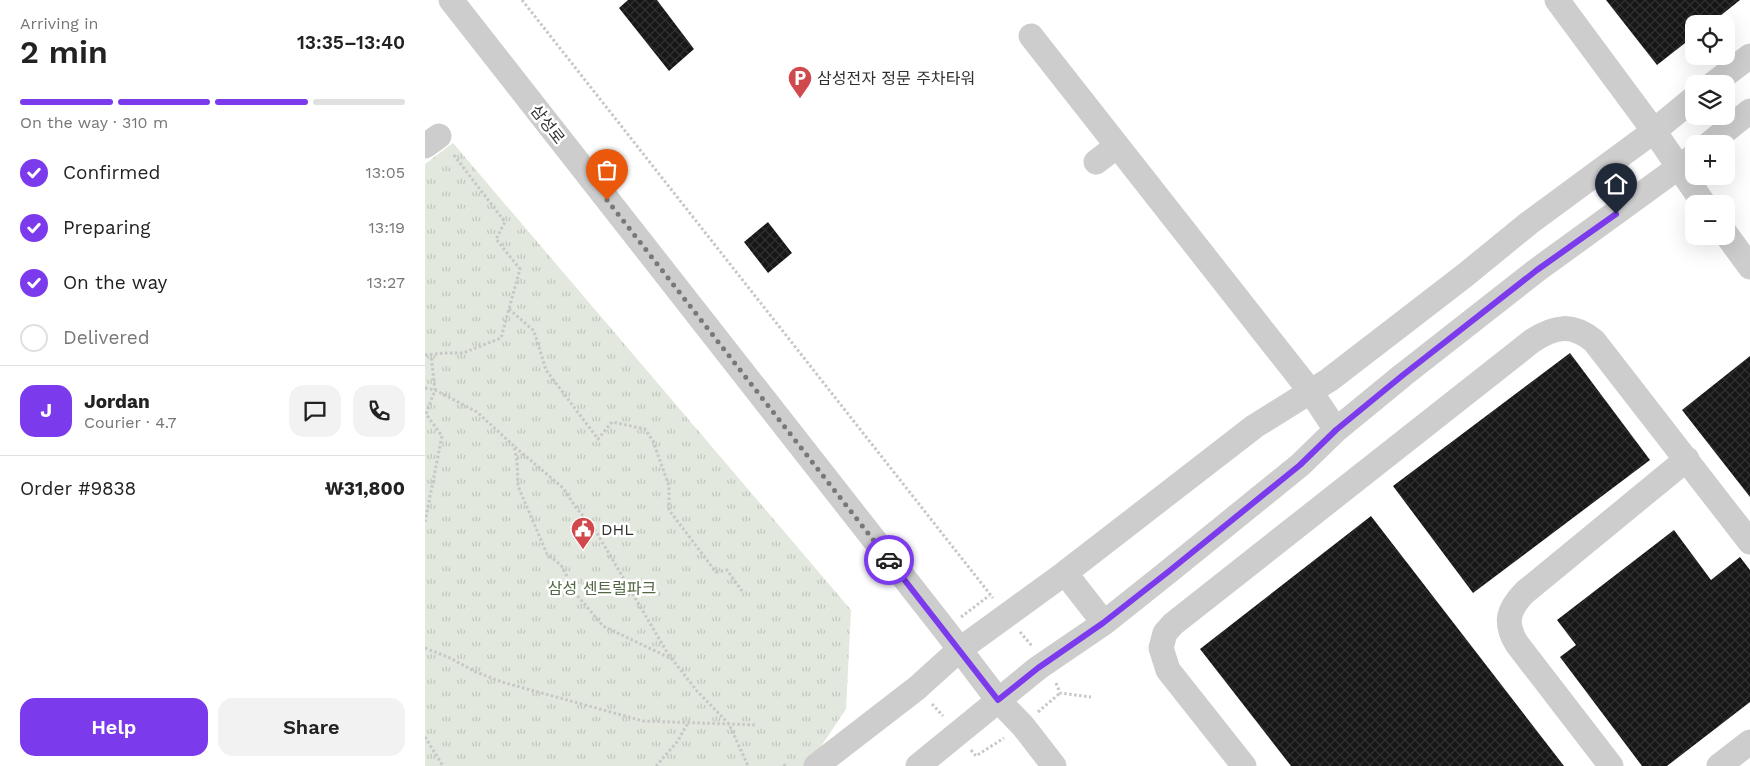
<!DOCTYPE html>
<meta charset="utf-8">
<style>
body{margin:0;font-family:"Work Sans","Noto Sans KR",sans-serif;background:#f2f2f2;color:#222;height:100vh;display:flex;flex-direction:column;font-size:19px;white-space:nowrap}
*{box-sizing:border-box;margin:0}
p{font-size:16px;color:#767676}
.icon{flex:none;width:28px;height:28px;fill:none;stroke:currentColor;stroke-width:2;stroke-linecap:round;stroke-linejoin:round}
.map{position:relative;flex:1;overflow:hidden}
.details{display:flex;flex-direction:column;background:#fff;width:425px}
.details>*{flex:none}
.buttons{position:absolute;left:1260px;top:15px;display:grid;gap:10px}
.buttons a{display:grid;place-items:center;width:50px;height:50px;border-radius:10px;background:#fff;box-shadow:0 5px 20px #0002;font-size:25px}
.pin{position:absolute;display:grid;place-items:center;width:42px;height:42px;color:#fff;margin:-51px -21px;border-radius:50% 50% 50% 0;rotate:-45deg;box-shadow:0 0 5px #0007}
.pin .icon{rotate:45deg}
.courier{position:absolute;display:grid;place-items:center;width:50px;height:50px;margin:-25px;border:4px solid #7c3aed;border-radius:50%;background:#fff;color:#222;box-shadow:0 1px 6px #0007}
.head em{font-style:normal;font-weight:600}
.head div{display:flex;flex-direction:column-reverse}
.head{display:flex;align-items:center;justify-content:space-between;height:85px;padding:0 20px}
h1{font-size:32px;font-weight:600;line-height:38px}
.bar{display:grid;grid-template-columns:repeat(4,1fr);gap:8px 5px;align-content:center;height:60px;padding:0 20px}
.bar i{height:6px;border-radius:4px;background:#e0e0e0}
.bar .active{background:#7c3aed}
.bar p{grid-column:span 4}
.line{display:flex;align-items:center;gap:12px;padding:0 20px;border-top:1px solid #e0e0e0}
.line div{flex:1}
.round{display:grid;place-items:center;flex:none;width:52px;height:52px;border-radius:15px;background:#f2f2f2}
ol{padding:0 20px;list-style:none}
li{display:flex;align-items:center;gap:15px;height:55px}
li p{margin-inline-start:auto}
li .icon{padding:5px;border-radius:50%;background:#7c3aed;color:#fff;stroke-width:4}
li:last-child{color:#767676}
li i{width:28px;height:28px;border:2px solid #e0e0e0;border-radius:50%}
.button{display:flex;gap:10px;margin-top:auto;padding:10px 20px}
.button a{flex:1;height:58px;border-radius:15px;background:#7c3aed;color:#fff;font-size:20px;font-weight:600;line-height:58px;text-align:center}
.button a+a{background:#f2f2f2;color:#222}
main{display:flex;flex:1;min-height:0}
.map>svg:first-child{display:block}
</style>
<main>
<section class="details">
<div class="head"><div><h1>2 min</h1><p>Arriving in</p></div><em>13:35–13:40</em></div>
<div class="bar"><i class="active"></i><i class="active"></i><i class="active"></i><i></i><p>On the way · 310 m</p></div>
<ol>
<li><svg class="icon" aria-label="check" viewBox="0 0 24 24"><path d="M5 12l5 5 9-10"/></svg>Confirmed<p>13:05</p></li>
<li><svg class="icon" aria-label="check" viewBox="0 0 24 24"><path d="M5 12l5 5 9-10"/></svg>Preparing<p>13:19</p></li>
<li><svg class="icon" aria-label="check" viewBox="0 0 24 24"><path d="M5 12l5 5 9-10"/></svg>On the way<p>13:27</p></li>
<li><i></i>Delivered</li>
</ol>
<div class="line" style="height:90px"><b class="round" style="background:#7c3aed;color:#fff">J</b><div><b>Jordan</b><p>Courier · 4.7</p></div><a class="round"><svg class="icon" aria-label="chat" viewBox="0 0 24 24"><path d="M4 5h16v11H9l-5 4z"/></svg></a><a class="round"><svg class="icon" aria-label="phone" viewBox="0 0 24 24"><path d="M5 4h4l2 5-3 2q2 4 5 5l2-3 5 2v4C11 20 4 13 5 4z"/></svg></a></div>
<div class="line" style="height:65px"><div>Order #9838</div><b>₩31,800</b></div>
<div class="button"><a>Help</a><a>Share</a></div>
</section>
<div class="map">
<svg width="1325" height="766" viewBox="0 0 1325 766">
<defs>
<pattern id="park-tufts" width="24" height="20" patternUnits="userSpaceOnUse" patternTransform="scale(1.25)"><rect width="24" height="20" fill="#e2e8dd"/><path d="M3 7l-1-3M5 7V3M7 7l1-3M15 17l-1-3M17 17v-4M19 17l1-3" fill="none" stroke="#c2c7be"/></pattern>
<pattern id="building-cross-hatch" width="8" height="8" patternUnits="userSpaceOnUse" patternTransform="scale(1.25)"><rect width="8" height="8" fill="#171717"/><path d="M0 0l8 8M0 8l8-8" fill="none" stroke="#303030"/></pattern>
</defs>
<rect width="100%" height="100%" fill="#fff"/>
<!-- park -->
<path fill="url(#park-tufts)" d="M28,143L426,610L421,709L383,766H0V164Z"/>
<!-- building -->
<path fill="url(#building-cross-hatch)" d="M203,0H232L269,49L244,71L194,8Z
M1181,0H1315L1285,24H1269V36L1232,65Z
M343,222L367,253L343,273L319,242Z
M1145,353L1225,460L1048,593L968,486Z
M1325,356V497L1257,410Z
M946,516L1139,766H866L775,649Z
M1249,530L1286,580L1315,557L1325,570V702L1242,766H1217L1135,657L1151,645L1132,620Z"/>
<g fill="none" stroke-linecap="round" stroke-linejoin="round">
<!-- path -->
<path stroke="#c7c7c7" stroke-width="3" stroke-dasharray="2.5 2.5" stroke-linecap="butt" d="M97,0L568,598
M84,309L109,331L121,370L173,439L187,422L220,429L228,441L244,486V510L291,572L302,570L317,591
M0,355L19,353H38L76,338L95,269L71,239L80,222L28,154
M0,388L10,390L52,412L89,446L92,461L93,486L122,554L136,565L151,594L178,626L247,659L272,691L304,724L323,766
M90,447L138,488L152,509L169,528L246,659
M0,522L17,436L1,414L10,390L6,355
M536,617L565,595
M595,632L607,646
M0,648L25,658L51,672L77,682L218,721L331,725
M631,683L635,693L666,697
M507,704L518,716
M613,712L635,693
M0,737L18,766
M546,750L551,756L579,738
M359,764L360,766
M231,766L252,742L263,723"/>
<!-- minor -->
<path stroke="#cdcdcd" stroke-width="25" d="M26,0L520,630L573,700L598,726L629,766
M1132,0L1229,131L1279,204
M606,36L886,392L911,430
M1288,84L1325,56
M1284,144L1325,111
M0,146L14,136
M671,162L692,146
M1301,234L1325,267
M640,573L679,623
M391,766L492,688L534,650L640,573L830,426L904,380L1039,276L1104,223L1229,131L1269,98
M493,766L613,668L679,623L743,572L875,465L911,430L978,375L1112,270L1269,156
M819,766L743,670L736,648L740,633L748,624L1107,341C1130,326 1147,323 1169,341L1325,542
M1186,766L1092,644C1079,623 1083,609 1100,592L1262,459
M1294,766L1325,742"/>
</g>
<g fill="none" stroke-linecap="round" stroke-linejoin="round">
<!-- done -->
<path stroke="#787878" stroke-width="5" stroke-dasharray="0 9" d="M182,200L464,560"/>
<!-- route -->
<path stroke="#7c3aed" stroke-width="6" d="M464,560L573,700L613,668L678,623L743,572L875,465L911,430L978,375L1112,270L1191,214"/>
</g>
<!-- icons -->
<defs>
<symbol id="parking-pin" viewBox="-11 -11 22 30"><path d="M0 17L-7.5 6A9.5 9.5 0 1 1 7.5 6Z" fill="#d0494c" stroke="#fff"/><path d="M-3.5-5.5H1a3.5 3.5 0 0 1 0 7H-1V5.5H-3.5ZM-1-3.4V-.6H.8a1.4 1.4 0 0 0 0-2.8Z" fill="#fff"/></symbol>
<symbol id="civic-pin" viewBox="-11 -11 22 30"><path d="M0 17L-7.5 6A9.5 9.5 0 1 1 7.5 6Z" fill="#d0494c" stroke="#fff"/><path d="M-.6-6.5H3V-4.5H.6V-3L4-1V1h2V6H-6V1h2V-1L-.6-3ZM-1.2 2.5V6h2.4V2.5Z" fill="#fff"/></symbol>
</defs>
<g fill-rule="evenodd">
<use href="#parking-pin" x="361" y="64" width="28" height="38"/>
<use href="#civic-pin" x="144" y="515" width="28" height="38"/>
</g>
<g text-anchor="middle" stroke-width="5" stroke-linejoin="round" paint-order="stroke">
<!-- poi labels -->
<g font-size="16" fill="#303030" stroke="#fff" text-anchor="start">
<text x="392" y="84">삼성전자 정문 주차타워</text>
<text x="176" y="535">DHL</text>
</g>
<!-- street labels -->
<g font-size="16" fill="#303030" stroke="#fff">
<text transform="translate(123 124) rotate(52)" y="6">삼성로</text>
</g>
<!-- park labels -->
<g font-size="16" fill="#526743" stroke="#fff">
<text x="177" y="594">삼성 센트럴파크</text>
</g>
</g>
</svg>
<div class="buttons">
<a><svg class="icon" aria-label="locate" viewBox="0 0 24 24"><circle cx="12" cy="12" r="6"/><path d="M12 2v4M12 18v4M2 12h4M18 12h4"/></svg></a>
<a><svg class="icon" aria-label="layers" viewBox="0 0 24 24"><path d="M12 4l9 5-9 5-9-5zM3 14l9 5 9-5"/></svg></a>
<a>+</a>
<a>−</a>
</div>
<div class="pin" style="left:182px;top:200px;background:#ea580c"><svg class="icon" aria-label="bag" viewBox="0 0 24 24"><path d="M5 8h14l-1 12H6zM9 8a3 3 0 0 1 6 0"/></svg></div>
<div class="pin" style="left:1191px;top:214px;background:#1f2937"><svg class="icon" aria-label="home" viewBox="0 0 24 24"><path d="M3 11l9-7 9 7M6 9v11h12V9"/></svg></div>
<div class="courier" style="left:464px;top:560px"><svg class="icon" aria-label="car" viewBox="0 0 24 24"><path d="M5 17H2v-5l4-1 3-4h7l3 4 3 1v5h-3M9 17h6M6 11h13"/><circle cx="7" cy="17" r="2"/><circle cx="17" cy="17" r="2"/></svg></div>
</div>
</main>
